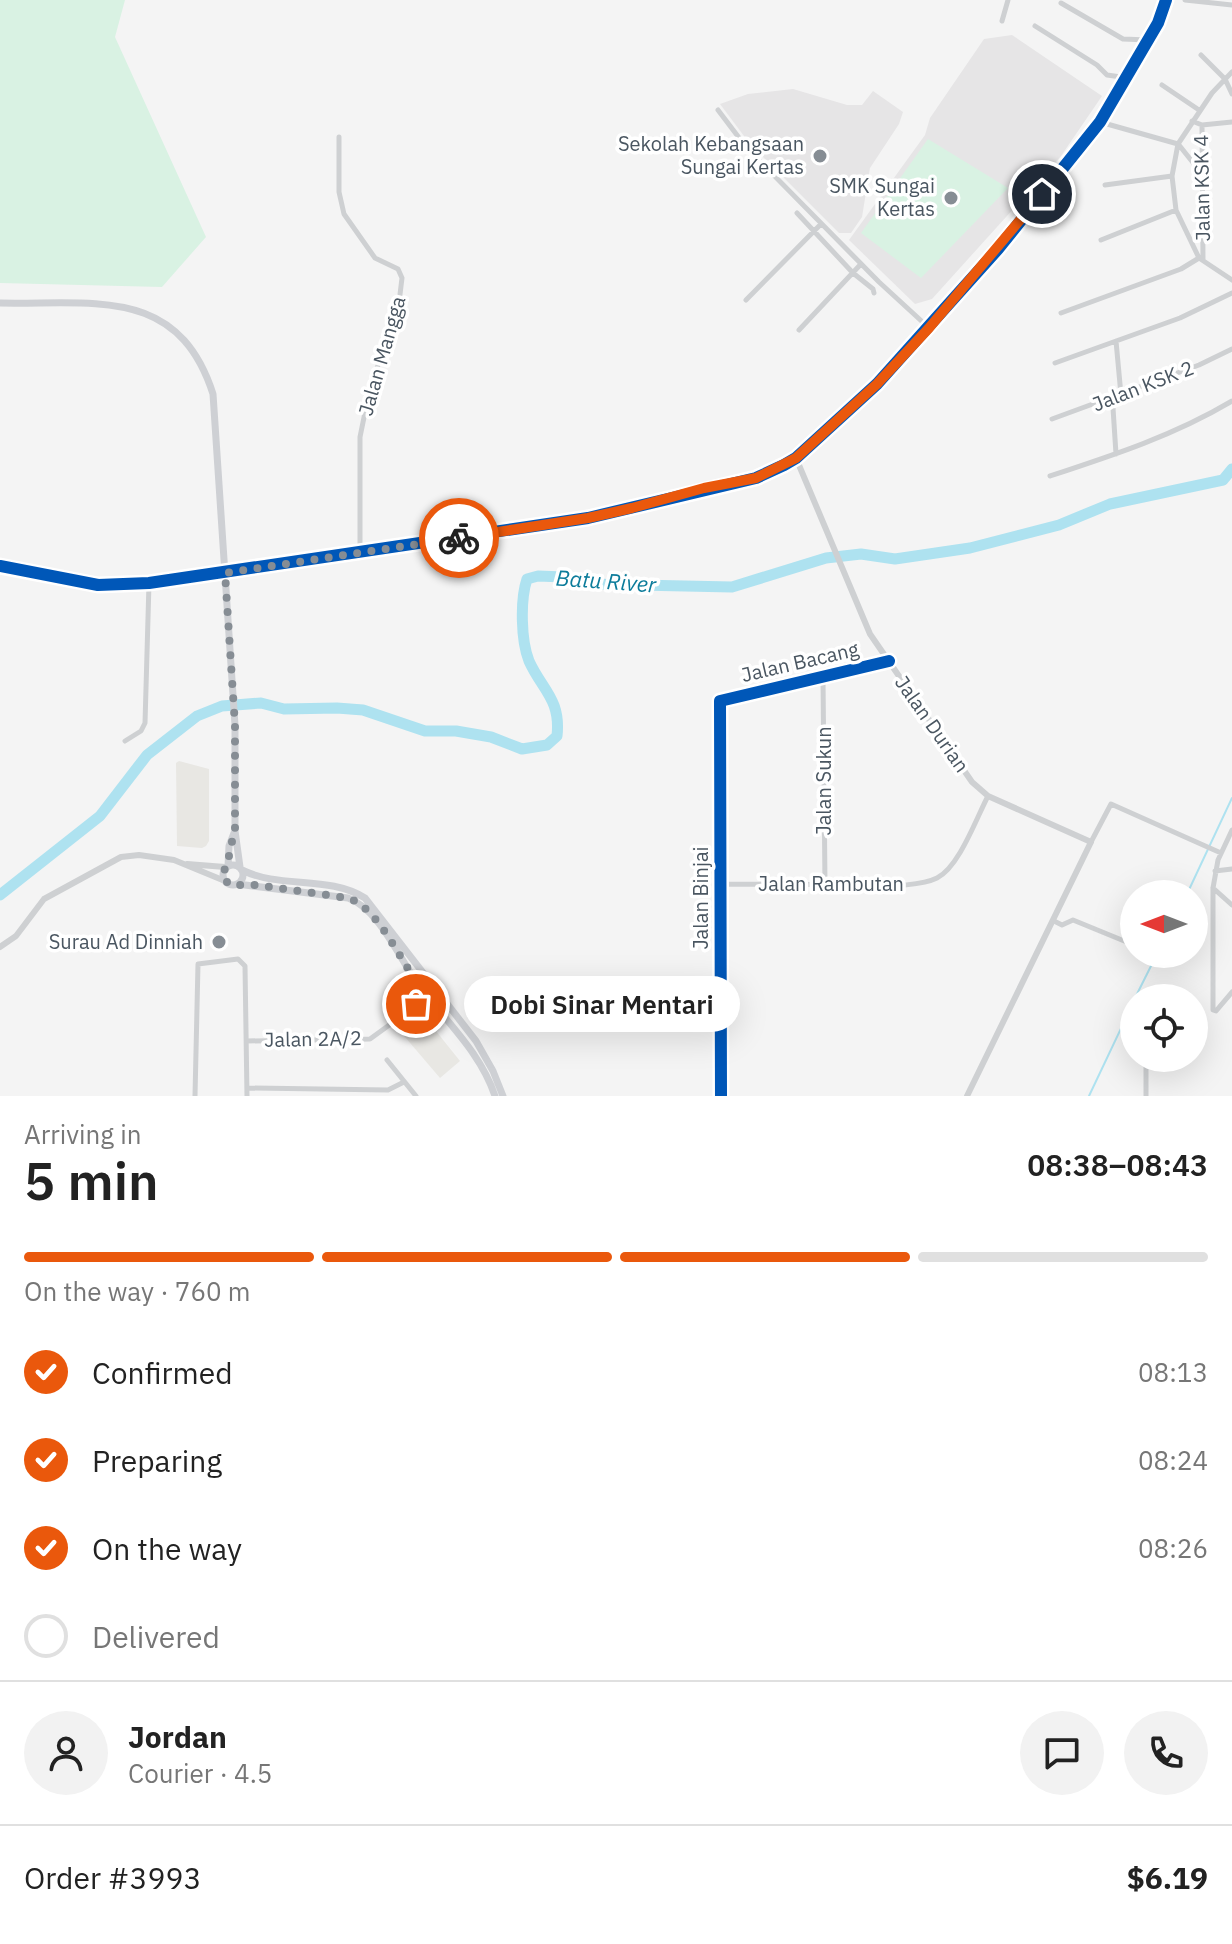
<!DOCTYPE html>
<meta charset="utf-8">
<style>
body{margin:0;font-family:"IBM Plex Sans",sans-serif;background:#f2f2f2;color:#222;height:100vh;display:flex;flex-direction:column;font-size:30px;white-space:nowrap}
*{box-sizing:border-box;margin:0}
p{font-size:26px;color:#767676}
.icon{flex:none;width:44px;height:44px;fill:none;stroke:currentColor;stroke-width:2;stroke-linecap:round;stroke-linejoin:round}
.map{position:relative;height:1096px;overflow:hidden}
.side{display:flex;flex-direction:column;background:#fff;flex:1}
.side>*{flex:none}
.needle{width:52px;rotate:270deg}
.controls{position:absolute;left:1120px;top:880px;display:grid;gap:16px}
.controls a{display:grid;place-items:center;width:88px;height:88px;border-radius:50%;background:#fff;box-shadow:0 8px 32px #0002;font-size:40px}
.pin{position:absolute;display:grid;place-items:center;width:68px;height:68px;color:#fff;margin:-34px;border:4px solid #fff;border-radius:50%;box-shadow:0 2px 8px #0007}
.courier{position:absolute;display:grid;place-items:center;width:80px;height:80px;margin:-40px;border:6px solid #ea580c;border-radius:50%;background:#fff;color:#222;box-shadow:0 2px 10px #0007}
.bubble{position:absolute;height:56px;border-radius:28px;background:#fff;box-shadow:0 8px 32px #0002;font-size:26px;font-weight:600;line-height:56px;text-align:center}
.overview em{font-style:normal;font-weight:600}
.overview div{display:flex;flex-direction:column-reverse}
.overview{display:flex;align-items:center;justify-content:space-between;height:136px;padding:0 24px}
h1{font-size:52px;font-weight:600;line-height:60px}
.bar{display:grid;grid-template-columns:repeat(4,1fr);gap:12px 8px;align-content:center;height:96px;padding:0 24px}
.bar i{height:10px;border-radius:6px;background:#e0e0e0}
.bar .on{background:#ea580c}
.bar p{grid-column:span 4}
.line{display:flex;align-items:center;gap:20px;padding:0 24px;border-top:2px solid #e0e0e0}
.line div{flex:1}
.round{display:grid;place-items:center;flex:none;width:84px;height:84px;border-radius:42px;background:#f2f2f2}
ol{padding:0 24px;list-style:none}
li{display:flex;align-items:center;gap:24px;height:88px}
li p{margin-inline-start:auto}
li .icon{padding:8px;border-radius:50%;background:#ea580c;color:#fff;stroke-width:4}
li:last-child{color:#767676}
li i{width:44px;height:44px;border:4px solid #e0e0e0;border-radius:50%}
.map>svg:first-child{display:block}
</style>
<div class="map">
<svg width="1232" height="1096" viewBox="0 0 1232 1096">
<rect width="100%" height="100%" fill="#f4f4f4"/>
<!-- commercial -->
<path fill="#e8e7e3" d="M179,761L209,769V841L206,846L202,848L177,846L176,763Z
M416,1006L460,1061L440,1078L393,1023Z"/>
<!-- education -->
<path fill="#e6e5e6" d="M1012,35L1102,96L1061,156L932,299L915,304L849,240L925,135L930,118L984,39Z
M793,89L847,105H862L873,91L903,112L899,124L870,168L862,217L851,233H839L750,144L720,104L748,94Z"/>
<!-- green -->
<path fill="#d9f2e3" d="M0,0H125L115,37L206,237L162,287L0,283Z
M928,139L1008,188L921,278L861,233Z"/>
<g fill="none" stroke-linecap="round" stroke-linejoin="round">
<!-- stream -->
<path stroke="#aee2f0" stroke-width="2" d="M1187,894L1232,798
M1135,998L1157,954
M1089,1096L1134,1001"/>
<!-- river -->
<path stroke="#aee2f0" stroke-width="11" d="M0,895L100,816L147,755L197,716L222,706L261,703L284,709L337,708L363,710L425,731H456L491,737L522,749L547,745L557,736C561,699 542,690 529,661C521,641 520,600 527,579L538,576L564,577L590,584L732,587L826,558L861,554L895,559L970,548L1059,525L1110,504L1223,480L1232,469"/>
<!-- minor -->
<path stroke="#ced0d2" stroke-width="5" d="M1185,0L1232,5
M1061,3L1123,39L1148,40
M1002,21L1008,0
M1035,26L1097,65L1107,75L1121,77L1128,74
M1201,55L1225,79L1232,94
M1232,72L1212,93L1178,144L1172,176L1176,210L1199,258L1232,280
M1162,85L1199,110
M718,110L746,147L879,282L928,327
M1192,121L1202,125L1203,260
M1100,122L1178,144
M1202,125L1232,122
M339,137V192L344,214L375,258L398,269L402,278L397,319L384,348L370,388L360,437V552
M1179,145L1202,174
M1105,185L1172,176
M797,213L853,273L873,289L874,293
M1101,240L1176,210
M746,300L821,224
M1061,313L1181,269L1199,258
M799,330L861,264
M1116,341L1121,395
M1055,363L1180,318L1232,293
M1115,397L1113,408L1116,454
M1052,419L1199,365L1232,349
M1050,476C1114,455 1175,435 1232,401
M823,678L825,885
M125,741L141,731L145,723L149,583
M1232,830L1218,860L1213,888V1010L1216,1011L1232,992
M1091,842L1111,804L1221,853
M1215,871L1232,869
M722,884L905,885C915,884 927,883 937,878C959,867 976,819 988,796
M1213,888L1232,905
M1054,921L1062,925L1073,920L1134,945
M247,1041L370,1039L436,991
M1146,1058V1096
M387,1060L416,1096
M247,1088L388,1090L404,1082
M195,1096L198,964L238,959L245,966L247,1096
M721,1096L720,701L889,661"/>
<!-- tertiary -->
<path stroke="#ced0d2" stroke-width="6" d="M796,458L870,634L972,782L988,796L1091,842L967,1096
M0,566L98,585L149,583L588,518L756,478L784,465L796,458L877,384L998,249L1100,122L1158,23L1166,0
M187,864L225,867
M0,947L16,936L44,899L121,857L139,855L174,860L225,881"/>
<!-- secondary -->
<path stroke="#ced0d4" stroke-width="7" d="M0,303C93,305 178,285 213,394L235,725V831L240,867
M223 875a10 10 0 1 1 20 0a10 10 0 1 1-20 0Z
M228,866L229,846L234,833
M242,870C280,889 329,875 365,898L476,1041L493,1071L503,1096
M237,884L348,898C379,909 399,958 418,984C445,1021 480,1051 495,1096"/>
<defs>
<path id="cycleway" d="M0,566L98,585L149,583L588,518L756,478L784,465L796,458L877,384L998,249L1100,122L1158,23L1166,0
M721,1096L720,701L889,661"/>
</defs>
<!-- cycleway casing -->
<use href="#cycleway" stroke="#fff" stroke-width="17"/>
<!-- cycleway -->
<use href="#cycleway" stroke="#0057b8" stroke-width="12"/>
</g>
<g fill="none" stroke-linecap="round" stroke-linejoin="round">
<!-- done -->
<path stroke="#868d94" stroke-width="8" stroke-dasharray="0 14.4" d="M416,1004L423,990C401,964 380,909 348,898L256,885H230L223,878V873C230,860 230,845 235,831V725L225,573L459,538"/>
<!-- route -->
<path stroke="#ea580c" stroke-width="10" d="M459,538L588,518L632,508L704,488L756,478L796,458L877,384L929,328L1042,194"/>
</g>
<!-- markers -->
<g fill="#868d94" stroke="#fff" stroke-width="3">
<circle cx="820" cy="156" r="8"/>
<circle cx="951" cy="198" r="8"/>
<circle cx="219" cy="942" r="8"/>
</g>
<g text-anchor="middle" stroke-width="7" stroke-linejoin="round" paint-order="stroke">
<!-- poi labels -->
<g font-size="20" fill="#4a5661" stroke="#fff" text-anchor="end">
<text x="804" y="151">Sekolah Kebangsaan<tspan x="804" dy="23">Sungai Kertas</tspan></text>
<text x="935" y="193">SMK Sungai<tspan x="935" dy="23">Kertas</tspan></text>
<text x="203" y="949">Surau Ad Dinniah</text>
</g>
<!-- street labels -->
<g font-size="20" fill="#4a5661" stroke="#fff">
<text transform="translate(1202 188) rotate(-91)" y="7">Jalan KSK 4</text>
<text transform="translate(382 356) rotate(-74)" y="7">Jalan Mangga</text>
<text transform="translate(1143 386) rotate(-21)" y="7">Jalan KSK 2</text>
<text transform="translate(800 662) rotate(-13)" y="7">Jalan Bacang</text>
<text transform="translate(932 724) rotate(55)" y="7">Jalan Durian</text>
<text transform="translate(824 781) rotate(-90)" y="7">Jalan Sukun</text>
<text x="831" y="891">Jalan Rambutan</text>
<text transform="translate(701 898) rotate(-90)" y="7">Jalan Binjai</text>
<text transform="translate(313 1039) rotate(-1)" y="7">Jalan 2A/2</text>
</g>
<!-- water labels -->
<g font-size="22" font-style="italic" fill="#0c7c9b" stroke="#fff">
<text transform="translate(606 581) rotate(4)" y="8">Batu River</text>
</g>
</g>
</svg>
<div class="controls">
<a><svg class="needle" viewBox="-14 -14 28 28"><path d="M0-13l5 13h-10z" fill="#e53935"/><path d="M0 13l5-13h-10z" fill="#767676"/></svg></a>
<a><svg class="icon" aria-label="locate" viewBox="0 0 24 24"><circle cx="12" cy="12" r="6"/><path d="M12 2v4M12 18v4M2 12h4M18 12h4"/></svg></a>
</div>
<div class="pin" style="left:416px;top:1004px;background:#ea580c"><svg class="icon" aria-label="bag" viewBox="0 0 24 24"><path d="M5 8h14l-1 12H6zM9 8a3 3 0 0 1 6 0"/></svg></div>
<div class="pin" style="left:1042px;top:194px;background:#1f2937"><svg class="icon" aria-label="home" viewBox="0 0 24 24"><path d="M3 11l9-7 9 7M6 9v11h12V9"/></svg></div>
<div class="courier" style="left:459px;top:538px"><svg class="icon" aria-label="bike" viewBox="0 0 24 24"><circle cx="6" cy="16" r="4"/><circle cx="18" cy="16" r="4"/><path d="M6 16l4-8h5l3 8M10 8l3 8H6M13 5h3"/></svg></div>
<div class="bubble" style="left:464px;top:976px;width:276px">Dobi Sinar Mentari</div>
</div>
<section class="side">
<div class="overview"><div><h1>5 min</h1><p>Arriving in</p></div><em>08:38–08:43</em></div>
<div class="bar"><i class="on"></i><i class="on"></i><i class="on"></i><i></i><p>On the way · 760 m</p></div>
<ol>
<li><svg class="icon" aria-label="check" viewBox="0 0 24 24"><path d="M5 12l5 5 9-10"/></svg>Confirmed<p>08:13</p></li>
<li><svg class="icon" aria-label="check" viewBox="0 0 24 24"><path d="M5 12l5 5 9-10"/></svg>Preparing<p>08:24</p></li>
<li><svg class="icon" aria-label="check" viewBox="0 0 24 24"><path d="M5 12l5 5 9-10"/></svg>On the way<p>08:26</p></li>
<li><i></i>Delivered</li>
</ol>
<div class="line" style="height:144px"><a class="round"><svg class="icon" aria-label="person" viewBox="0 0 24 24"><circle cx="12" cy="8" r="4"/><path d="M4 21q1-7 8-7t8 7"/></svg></a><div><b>Jordan</b><p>Courier · 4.5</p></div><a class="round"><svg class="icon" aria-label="chat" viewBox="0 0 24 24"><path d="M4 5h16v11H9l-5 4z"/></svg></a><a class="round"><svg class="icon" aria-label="phone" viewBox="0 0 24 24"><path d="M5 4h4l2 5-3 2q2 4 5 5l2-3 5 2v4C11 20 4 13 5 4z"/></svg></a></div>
<div class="line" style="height:104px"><div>Order #3993</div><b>$6.19</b></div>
</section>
